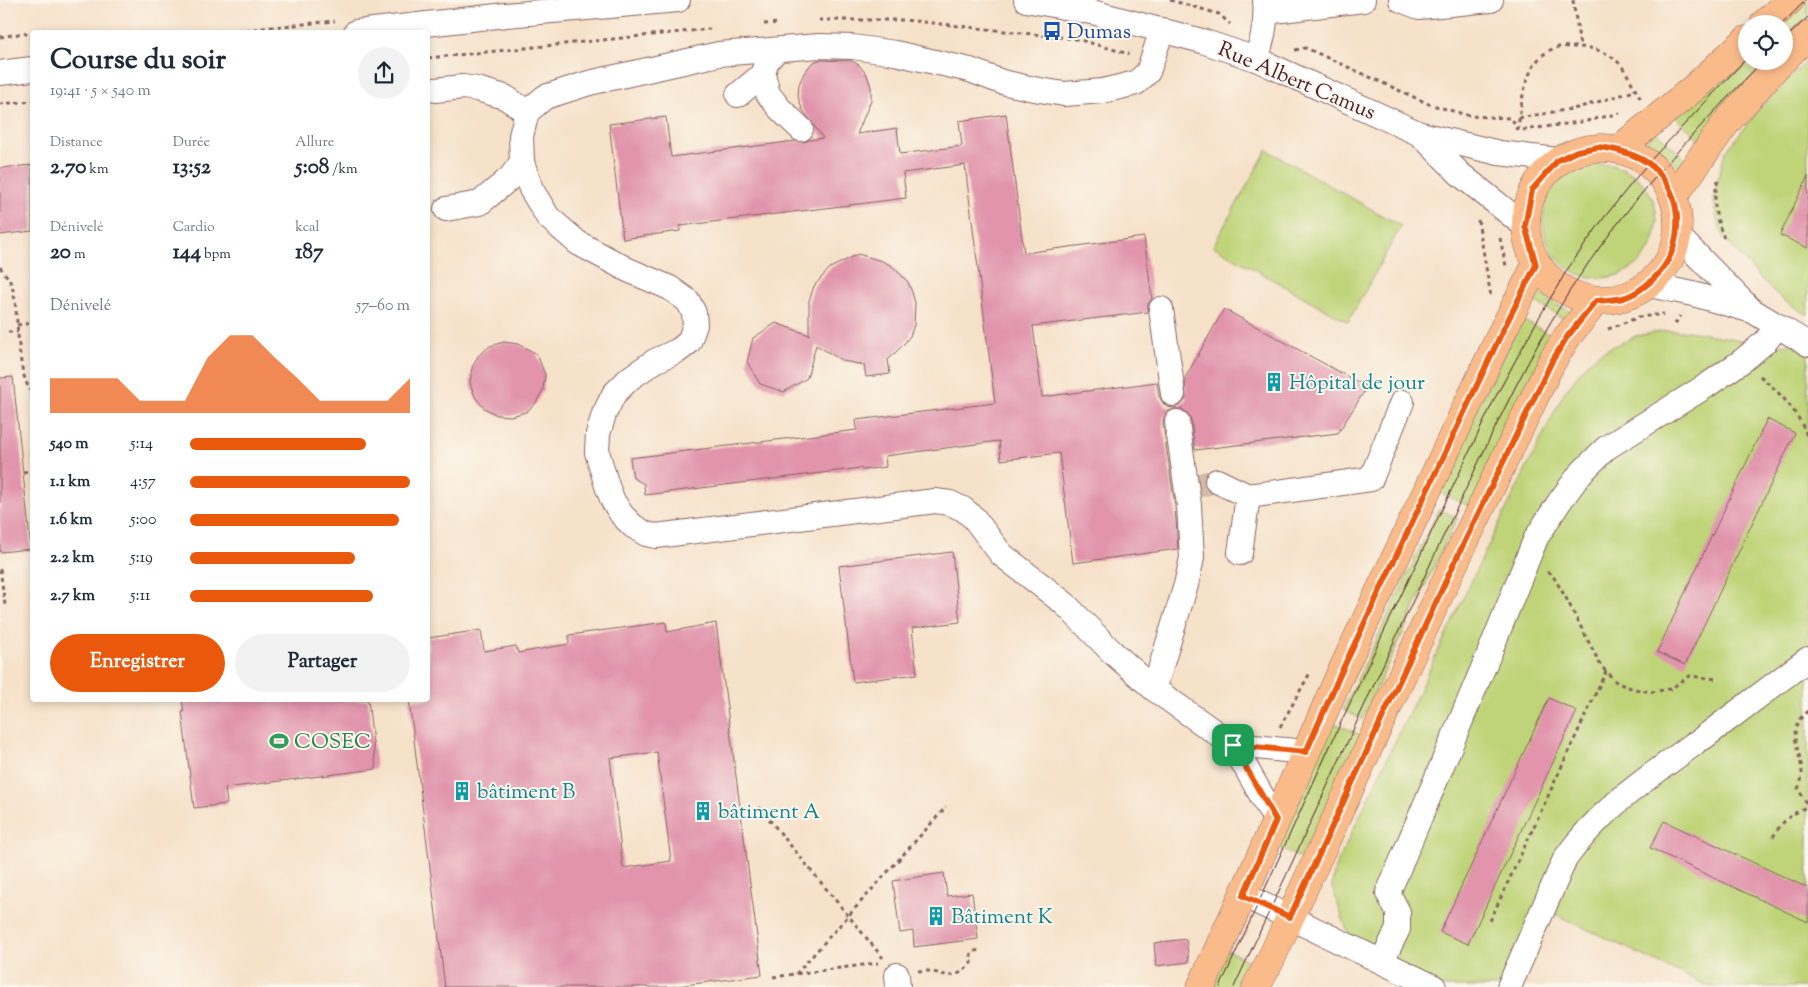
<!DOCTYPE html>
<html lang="fr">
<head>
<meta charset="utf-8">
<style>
	body { margin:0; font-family:"Sorts Mill Goudy",serif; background:#f2f2f3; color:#1f2937; height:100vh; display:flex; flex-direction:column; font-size:19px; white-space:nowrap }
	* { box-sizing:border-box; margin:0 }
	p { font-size:16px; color:#747a83 }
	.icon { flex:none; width:28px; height:28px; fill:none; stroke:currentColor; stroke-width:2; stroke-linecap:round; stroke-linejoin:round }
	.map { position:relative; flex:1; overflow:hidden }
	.panel { position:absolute; left:30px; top:30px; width:400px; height:672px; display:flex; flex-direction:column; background:#fff; border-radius:5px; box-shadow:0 2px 8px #0003 }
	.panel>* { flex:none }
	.fabs { position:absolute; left:1738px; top:15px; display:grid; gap:10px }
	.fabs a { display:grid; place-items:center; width:55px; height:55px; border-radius:50%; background:#fff; box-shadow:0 2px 8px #0003; font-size:25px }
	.pin { position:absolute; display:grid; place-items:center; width:42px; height:42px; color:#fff; margin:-21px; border-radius:10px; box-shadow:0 2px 8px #0006 }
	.round { display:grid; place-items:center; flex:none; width:52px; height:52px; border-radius:26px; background:#f2f2f3 }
	.summary { display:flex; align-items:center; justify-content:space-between; height:85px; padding:0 20px }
	h1 { font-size:28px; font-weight:800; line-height:38px }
	.metrics { display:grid; grid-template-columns:repeat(3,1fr); gap:8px; height:85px; padding:5px 20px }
	.metrics div { display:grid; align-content:center }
	.metrics b { font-size:21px; font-weight:800 }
	.metrics small { font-size:14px; font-weight:400 }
	.metrics p { font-size:14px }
	.chart { height:140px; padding:10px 20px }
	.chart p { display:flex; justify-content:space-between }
	.chart svg { width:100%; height:90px; margin-top:5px; fill:#ea580c; opacity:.7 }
	.primary-button { display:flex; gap:10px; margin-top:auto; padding:10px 20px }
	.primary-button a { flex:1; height:58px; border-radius:30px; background:#ea580c; color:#fff; font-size:20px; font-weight:800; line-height:58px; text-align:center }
	.primary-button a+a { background:#f2f2f3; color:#1f2937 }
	ul { padding:0 20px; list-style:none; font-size:16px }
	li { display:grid; grid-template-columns:80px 60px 1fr; align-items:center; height:38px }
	li i { height:12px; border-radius:6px; background:#ea580c }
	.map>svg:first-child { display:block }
</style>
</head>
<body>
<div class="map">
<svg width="1808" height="987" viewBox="0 0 1808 987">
	<rect width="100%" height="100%" fill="#fbf7ec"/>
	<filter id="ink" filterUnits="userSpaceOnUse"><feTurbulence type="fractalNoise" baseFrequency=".02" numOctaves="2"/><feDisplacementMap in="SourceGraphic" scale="10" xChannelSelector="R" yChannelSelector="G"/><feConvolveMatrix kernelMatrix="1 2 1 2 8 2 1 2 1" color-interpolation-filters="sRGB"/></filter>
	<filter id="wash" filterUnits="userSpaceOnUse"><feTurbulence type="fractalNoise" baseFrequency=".0096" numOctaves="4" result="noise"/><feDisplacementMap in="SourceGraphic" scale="20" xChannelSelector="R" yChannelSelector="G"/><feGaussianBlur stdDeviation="1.12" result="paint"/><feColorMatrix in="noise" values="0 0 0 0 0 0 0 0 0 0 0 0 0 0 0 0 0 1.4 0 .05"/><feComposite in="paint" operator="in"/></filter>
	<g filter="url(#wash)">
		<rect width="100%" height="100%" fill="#f6e1c9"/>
		<g fill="#bfd478" stroke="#847a52">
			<polygon points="1799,0 1808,0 1808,27 1784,51 1784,24"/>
			<polygon points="1746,49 1746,61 1773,61 1701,142 1674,115"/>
			<polygon points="1808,60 1808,315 1783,300 1758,276 1724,238 1717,220 1713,198 1725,153 1757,111"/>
			<polygon points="1655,131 1686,160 1680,169 1658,147 1645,138"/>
			<polygon points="1267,150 1401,226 1348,322 1213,246"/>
			<circle cx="1600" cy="221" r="57"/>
			<polygon points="1537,291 1557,305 1573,312 1567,321 1532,300"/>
			<polygon points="1522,320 1557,338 1473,508 1435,490"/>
			<polygon points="1665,331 1688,331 1776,346 1804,341 1808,344 1808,987 1710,987 1544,909 1509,987 1435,987 1353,948 1334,893 1332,886 1335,868 1490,542 1564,393 1586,364 1601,352 1636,336"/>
			<polygon points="1439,509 1457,518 1362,719 1343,710"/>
			<polygon points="1328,720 1365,737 1305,860 1274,846"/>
			<polygon points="1225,949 1258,966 1248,987 1208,987"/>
		</g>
		<g id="blocks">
			<g fill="#e194ac" fill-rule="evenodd">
				<polygon points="819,60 852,61 859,65 867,75 871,87 871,100 857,134 897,128 900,154 962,146 959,121 1006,114 1024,253 1144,237 1152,299 1148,304 1148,312 1033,326 1042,397 1157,382 1159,396 1163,403 1167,407 1174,408 1181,405 1186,399 1185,378 1224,309 1367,387 1338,433 1195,450 1191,420 1188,414 1182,409 1175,409 1169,411 1164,416 1163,424 1175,506 1178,549 1073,563 1059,453 1001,460 999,441 885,456 886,467 862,470 861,468 645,495 644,484 633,478 630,458 857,430 856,420 995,403 965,165 903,173 906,198 680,226 680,231 623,239 609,124 666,117 671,157 796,141 804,142 809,140 823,138 802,109 798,97 799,84 804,73 812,63"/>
				<polygon points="32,165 32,231 0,235 0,168"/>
				<polygon points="1808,176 1808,248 1780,235"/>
				<polygon points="858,254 882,261 892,266 908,282 912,292 915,303 914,325 910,336 903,345 888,360 890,374 866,377 864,365 843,361 816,345 807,378 784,392 760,384 747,362 753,338 776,323 809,335 809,301 814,286 830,268"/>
				<polygon points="504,342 518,344 537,354 545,375 543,390 536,403 526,412 511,416 497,415 484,408 475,397 470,383 472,368 478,356 490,346"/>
				<polygon points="13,377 31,549 0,552 0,378"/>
				<polygon points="1767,419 1795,433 1685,665 1657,652"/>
				<polygon points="952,552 960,622 912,628 917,674 853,682 839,566"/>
				<path d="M666 622 667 632 716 623 762 975 670 987H445L409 700H428V638L481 630 484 651 516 646 518 653 569 644V635ZM657 752 671 861 623 868 610 758Z"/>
				<polygon points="1549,698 1577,711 1468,944 1440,932"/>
				<polygon points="182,700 368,700 376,769 225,788 227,804 194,808 182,712 184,712"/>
				<polygon points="1664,821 1808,888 1808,922 1650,848"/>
				<polygon points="944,873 947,896 972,893 978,939 914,947 913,931 900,933 893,881"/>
				<polygon points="1186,939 1189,962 1156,966 1154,943"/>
			</g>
		</g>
	</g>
	<g filter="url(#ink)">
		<use href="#blocks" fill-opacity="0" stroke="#866362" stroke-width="1"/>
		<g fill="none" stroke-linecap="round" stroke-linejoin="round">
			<polyline stroke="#d4baa9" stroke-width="24" stroke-dasharray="24 12" stroke-linecap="butt" points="1187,488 1217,481"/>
			<g stroke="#866362" stroke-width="26">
				<g id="minor">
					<polyline points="1026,0 1096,13 1202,41 1256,59 1420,134 1499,153 1558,160"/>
					<polyline points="1401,0 1419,7 1491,0"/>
					<polyline points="1266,12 1363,0"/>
					<polyline points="1162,30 1148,72 1136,83 1103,91 1064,94 1034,89 1002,82 970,70 895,53 853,47 819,46 719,54 589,83 545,97 527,112 521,136 522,162 531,189 548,217 578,243 628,270 670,288 688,301 694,313 695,325 689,342 679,350 655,361 630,378 614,394 604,414 598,434 597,452 607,486 613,501 622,515 633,526 646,534 656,536 935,501 950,503 963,509 974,518 1001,554 1065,604 1112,652 1154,689 1233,745"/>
					<polyline points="356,32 506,15 678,0"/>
					<polyline points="777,50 766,62 763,74 768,94 780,109 801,129"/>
					<path d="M1256 59C1263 40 1267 20 1265 0"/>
					<polyline points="0,73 32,69"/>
					<polyline points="435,90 463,87 477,89 505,97 527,112"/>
					<polyline points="738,95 763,74"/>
					<polyline points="1420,134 1460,174 1525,226"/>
					<polyline points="446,209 480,203 510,178 522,162"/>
					<polyline points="1677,235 1751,310 1808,344"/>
					<polyline points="1649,285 1693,294 1749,310"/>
					<polyline points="1161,309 1173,394"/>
					<polyline points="1217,481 1248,496 1371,479 1402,402"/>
					<polyline points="1240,553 1248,496"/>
					<polyline points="1154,689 1186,585 1192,558 1189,505 1177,422"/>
					<polyline points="1703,738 1808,659"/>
					<polyline points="1276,821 1233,745 1306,752"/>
					<polyline points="1243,895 1434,987"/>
					<polyline points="1382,961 1398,929 1398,912 1388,893 1489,654 1536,538 1560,501 1580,474 1606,448 1706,386 1742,361 1765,342 1778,326"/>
					<polyline points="897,975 898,987"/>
					<path d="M1509 987 1565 859C1600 809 1646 779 1694 744"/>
				</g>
			</g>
			<g stroke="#866362" stroke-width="29">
				<g id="major">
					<polyline points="1764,24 1790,0"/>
					<polyline points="1784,59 1808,35"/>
					<circle cx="1602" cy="224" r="76"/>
					<polyline points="1619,149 1694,88 1746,40"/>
					<polyline points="1673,197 1726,123 1781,61"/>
					<polyline points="1201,987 1262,853 1339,677 1503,330 1536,265"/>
					<polyline points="1256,987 1270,961 1449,574 1552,361 1567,337 1596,301"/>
				</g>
			</g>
			<g stroke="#866362" stroke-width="3" stroke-dasharray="4 4" stroke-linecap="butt">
				<polyline points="1170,0 1219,14 1230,24"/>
				<polyline points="1573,0 1580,46"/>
				<polyline points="819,20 905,20 1077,39 1129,54"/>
				<polyline points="764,24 780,23"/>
				<polyline points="222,32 335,21"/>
				<polyline points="0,37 25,33 32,40"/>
				<polyline points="1295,50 1306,48 1429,104 1470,116 1509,118 1514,122 1517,130"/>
				<polyline points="428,58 710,29"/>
				<polyline points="0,104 32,101"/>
				<polyline points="1519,118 1577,108 1635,91"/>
				<path d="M1518 130C1521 103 1525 54 1559 47 1564 46 1569 47 1574 47 1589 46 1605 51 1617 61 1628 72 1633 87 1641 99"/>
				<polyline points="1523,130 1587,121 1620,113"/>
				<path d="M1718 180C1712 204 1715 216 1724 238"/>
				<polyline points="1478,220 1491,297"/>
				<polyline points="1500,238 1506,266"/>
				<path d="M0 267C4 273 10 279 12 286 20 313 15 373 32 392"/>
				<polyline points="1675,324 1680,316"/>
				<polyline points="17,325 32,323"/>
				<polyline points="1608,329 1639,317 1664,314"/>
				<polyline points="8,332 18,332"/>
				<path d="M1760 376C1781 394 1799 412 1808 439"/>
				<polyline points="23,472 32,471"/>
				<polyline points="0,569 5,605"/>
				<polyline points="1547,572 1553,576 1566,598 1601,666 1617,683 1634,689 1651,692 1670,689 1690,676 1717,679"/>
				<path d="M1808 711C1783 730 1802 750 1802 774 1802 779 1800 784 1798 789L1808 805"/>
				<polyline points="1280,727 1311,671"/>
				<polyline points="759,807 883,958"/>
				<path d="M1773 837C1784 819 1789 816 1808 806"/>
				<polyline points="1490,921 1606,671"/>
				<path d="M918 971C940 968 951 987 971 963V952L980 950"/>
				<polyline points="796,974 946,807"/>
				<polyline points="773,977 878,963"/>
			</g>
			<use href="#minor" stroke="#fff" stroke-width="24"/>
			<use href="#major" stroke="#fabb8b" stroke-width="28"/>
			<g stroke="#4a1f2b" stroke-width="1">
				<polyline points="1782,24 1806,0"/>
				<polyline points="1784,40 1808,17"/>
				<polyline points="1220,987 1342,720 1495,398 1537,321 1567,270 1603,219 1648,163 1746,59"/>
				<path d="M1234 987C1305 837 1372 686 1443 537 1483 454 1520 369 1569 292 1624 207 1692 133 1763 61"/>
			</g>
		</g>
	</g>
	<g fill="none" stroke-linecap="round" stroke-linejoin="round" filter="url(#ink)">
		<g stroke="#fff" stroke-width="10">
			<path id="route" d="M1598 147C1615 149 1633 153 1648 163 1683 188 1686 241 1660 272 1650 283 1637 294 1623 298 1614 300 1605 300 1596 301L1567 337 1552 361 1449 574 1290 917 1243 896 1276 820 1233 745 1306 752 1339 677 1503 330 1536 265 1525 226 1532 190 1558 160 1577 151Z"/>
		</g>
		<use href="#route" stroke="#ea580c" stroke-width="6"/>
	</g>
	<defs>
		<g id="bus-bare" transform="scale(1.5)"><path d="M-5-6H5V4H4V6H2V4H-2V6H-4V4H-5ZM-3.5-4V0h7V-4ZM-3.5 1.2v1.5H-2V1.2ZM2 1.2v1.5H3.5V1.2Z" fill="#1a4fb4" stroke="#fbf7ec" stroke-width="2.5" paint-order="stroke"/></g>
		<g id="building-bare" transform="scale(1.5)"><path d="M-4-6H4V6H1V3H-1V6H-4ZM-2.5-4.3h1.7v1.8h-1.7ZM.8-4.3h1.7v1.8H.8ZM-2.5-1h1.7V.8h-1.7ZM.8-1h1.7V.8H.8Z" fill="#0f9aa8" stroke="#fbf7ec" stroke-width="2.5" paint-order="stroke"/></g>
		<g id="stadium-bare" transform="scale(1.5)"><path d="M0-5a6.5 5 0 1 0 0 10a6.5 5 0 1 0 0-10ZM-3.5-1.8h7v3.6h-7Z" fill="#2e9e5b" stroke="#fbf7ec" stroke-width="2.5" paint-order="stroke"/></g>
	</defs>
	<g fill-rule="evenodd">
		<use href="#bus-bare" x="1052" y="31"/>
		<use href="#building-bare" x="1274" y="382"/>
		<use href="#stadium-bare" x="279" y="741"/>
		<use href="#building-bare" x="462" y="791"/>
		<use href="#building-bare" x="703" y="811"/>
		<use href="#building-bare" x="936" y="916"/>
	</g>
	<g text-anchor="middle" stroke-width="4" stroke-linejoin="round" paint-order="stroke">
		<g font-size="21" fill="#164399" stroke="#fbf7ec" text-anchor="start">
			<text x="1067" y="38">Dumas</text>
		</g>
		<g font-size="21" fill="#4a1f2b" stroke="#fbf7ec">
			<text transform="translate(1297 80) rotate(23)" y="7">Rue Albert Camus</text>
		</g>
		<g font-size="21" fill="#0d838f" stroke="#fbf7ec" text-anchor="start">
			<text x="1289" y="389">Hôpital de jour</text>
			<text x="477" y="798">bâtiment B</text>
			<text x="718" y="818">bâtiment A</text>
			<text x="951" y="923">Bâtiment K</text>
		</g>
		<g font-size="21" fill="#27864d" stroke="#fbf7ec" text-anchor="start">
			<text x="294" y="748">COSEC</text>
		</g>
	</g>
</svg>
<div class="fabs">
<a><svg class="icon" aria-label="locate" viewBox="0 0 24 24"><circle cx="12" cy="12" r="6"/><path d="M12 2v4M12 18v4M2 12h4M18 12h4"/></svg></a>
</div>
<div class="pin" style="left:1233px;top:745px;background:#1e9e55"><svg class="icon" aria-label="arrive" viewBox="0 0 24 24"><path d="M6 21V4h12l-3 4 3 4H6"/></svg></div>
<section class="panel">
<div class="summary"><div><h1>Course du soir</h1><p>19:41 · 5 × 540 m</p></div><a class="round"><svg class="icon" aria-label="share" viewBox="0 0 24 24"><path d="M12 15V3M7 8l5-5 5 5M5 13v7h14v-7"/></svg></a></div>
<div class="metrics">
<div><p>Distance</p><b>2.70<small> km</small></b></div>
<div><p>Durée</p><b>13:52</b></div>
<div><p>Allure</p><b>5:08<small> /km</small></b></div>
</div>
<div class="metrics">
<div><p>Dénivelé</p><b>20<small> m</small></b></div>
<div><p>Cardio</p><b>144<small> bpm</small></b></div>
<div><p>kcal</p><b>187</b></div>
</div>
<div class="chart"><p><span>Dénivelé</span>57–60 m</p>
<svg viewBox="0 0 160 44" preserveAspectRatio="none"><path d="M0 44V27L10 27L20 27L30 27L40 38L50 38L60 38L70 17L80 6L90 6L100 17L110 27L120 38L130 38L140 38L150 38L160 27V44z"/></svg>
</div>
<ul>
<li><b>540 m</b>5:14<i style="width:80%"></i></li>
<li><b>1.1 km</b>4:57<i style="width:100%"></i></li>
<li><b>1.6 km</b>5:00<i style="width:95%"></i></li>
<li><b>2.2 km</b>5:19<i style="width:75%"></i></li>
<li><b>2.7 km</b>5:11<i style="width:83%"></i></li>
</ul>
<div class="primary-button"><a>Enregistrer</a><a>Partager</a></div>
</section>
</div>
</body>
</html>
